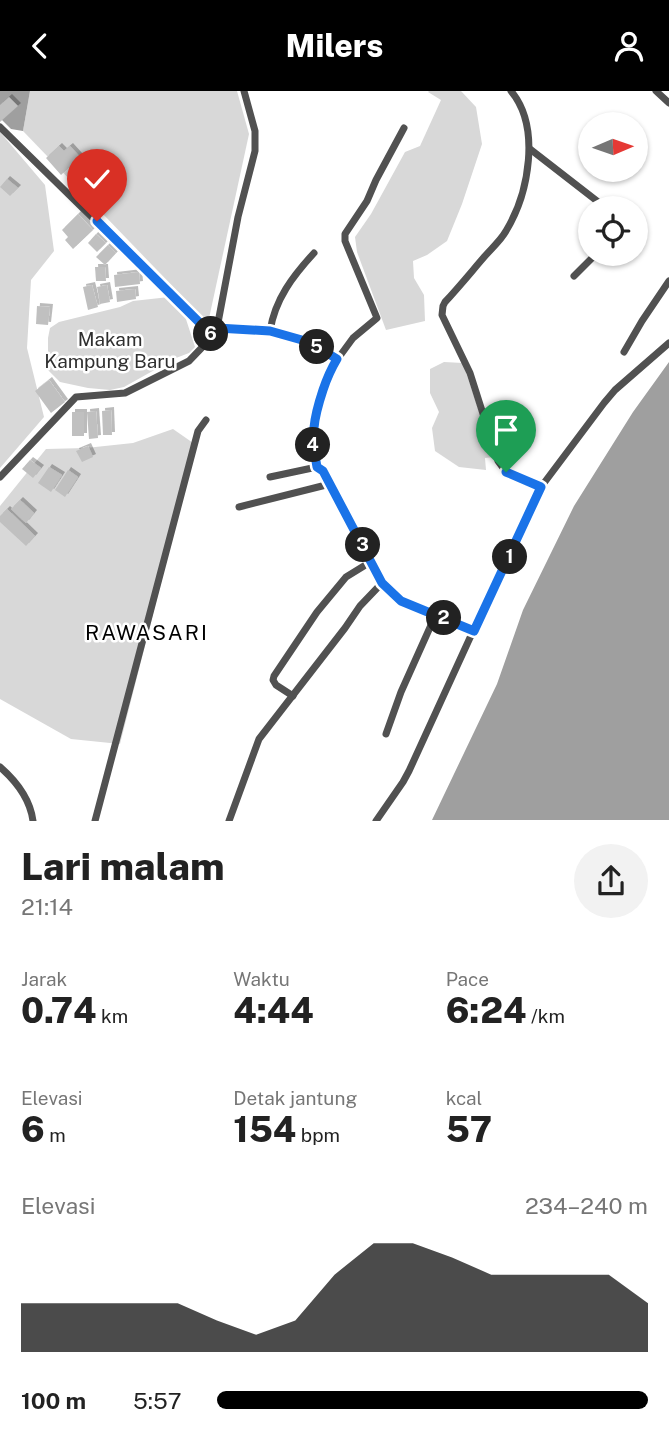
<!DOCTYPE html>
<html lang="id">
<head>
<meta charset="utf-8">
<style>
	body { margin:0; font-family:"Public Sans",sans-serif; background:#f2f2f2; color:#222; height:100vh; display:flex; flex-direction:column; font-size:26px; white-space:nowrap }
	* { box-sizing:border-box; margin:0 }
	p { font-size:23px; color:#767676 }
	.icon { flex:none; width:38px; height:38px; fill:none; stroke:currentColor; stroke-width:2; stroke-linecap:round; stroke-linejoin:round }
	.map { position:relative; height:730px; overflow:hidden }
	.sheet { display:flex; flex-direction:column; background:#fff; flex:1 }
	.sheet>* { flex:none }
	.needle { width:46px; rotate:88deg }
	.controls { position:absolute; left:578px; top:21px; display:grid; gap:14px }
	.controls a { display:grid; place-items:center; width:70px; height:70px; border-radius:50%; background:#fff; box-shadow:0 2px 5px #0004; font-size:35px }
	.pin { position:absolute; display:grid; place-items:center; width:60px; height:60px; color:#fff; margin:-72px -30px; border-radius:50% 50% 50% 0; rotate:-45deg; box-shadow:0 0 7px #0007 }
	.pin .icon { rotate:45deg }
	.km { position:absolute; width:35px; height:35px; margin:-18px; border-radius:50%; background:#222; color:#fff; font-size:19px; line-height:35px; text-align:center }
	.round { display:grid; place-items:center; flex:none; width:74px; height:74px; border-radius:37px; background:#f2f2f2 }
	.headline { display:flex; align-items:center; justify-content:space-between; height:119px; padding:0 21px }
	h1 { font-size:38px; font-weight:800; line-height:52px }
	.metrics { display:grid; grid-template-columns:repeat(3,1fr); gap:10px; height:119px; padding:7px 21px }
	.metrics div { display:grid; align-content:center }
	.metrics b { font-size:35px; font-weight:800 }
	.metrics small { font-size:19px; font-weight:400 }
	.metrics p { font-size:19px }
	.chart { height:196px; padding:14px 21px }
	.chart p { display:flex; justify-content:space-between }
	.chart svg { width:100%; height:126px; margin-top:7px; fill:#000; opacity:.7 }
	ul { padding:0 21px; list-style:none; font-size:23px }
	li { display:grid; grid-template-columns:112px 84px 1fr; align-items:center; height:52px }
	li i { height:18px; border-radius:9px; background:#000 }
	header { display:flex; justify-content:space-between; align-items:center; height:91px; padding:0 21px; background:#000; color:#fff; font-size:32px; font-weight:800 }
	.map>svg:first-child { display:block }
</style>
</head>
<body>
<header><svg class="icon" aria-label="back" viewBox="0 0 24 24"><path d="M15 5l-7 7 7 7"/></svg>Milers<svg class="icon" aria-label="person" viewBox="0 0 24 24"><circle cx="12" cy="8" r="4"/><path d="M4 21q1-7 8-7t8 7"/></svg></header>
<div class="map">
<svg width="669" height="730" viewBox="0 0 669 730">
	<defs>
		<filter id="shadow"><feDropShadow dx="3" dy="-3" stdDeviation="0" flood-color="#0004"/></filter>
	</defs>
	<rect width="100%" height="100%" fill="#fff"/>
	<g fill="#d8d8d8">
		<polygon points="30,0 237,0 249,43 208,232 23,40"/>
		<polygon points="429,0 461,0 476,16 482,53 462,113 447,150 427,164 413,170 414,187 424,204 425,230 386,239 357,161 355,146 371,123 405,61 420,55 441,9 428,1"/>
		<polygon points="0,41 45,94 54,160 31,189 27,257 44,326 0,377"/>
		<polygon points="169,206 184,222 195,256 189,262 176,267 124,296 110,299 88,297 60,291 48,279 48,247 50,237 59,231 120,216 133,210"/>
		<polygon points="444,271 463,272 494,366 485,367 486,379 459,376 435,360 432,337 439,321 430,302 430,278"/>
		<polygon points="173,338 196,354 120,653 71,648 0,608 0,415 46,358 86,357 133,352"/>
	</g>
	<g fill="#9f9f9f">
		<polygon points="0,0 30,0 23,40 11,38 0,27"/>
		<polygon points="669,271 669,729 432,729 497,593 523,519 574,415 633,321"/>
	</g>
	<g fill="#c0c0c0" filter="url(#shadow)">
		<polygon points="9,6 18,15 0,31 0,14"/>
		<polygon points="59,55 64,60 70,55 80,66 61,84 46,67"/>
		<polygon points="79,73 84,79 87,76 97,86 82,102 67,86"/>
		<polygon points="7,88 18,97 10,105 0,96"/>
		<polygon points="78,123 93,139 73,158 65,149 68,146 62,139"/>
		<polygon points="96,143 106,152 97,161 88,152"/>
		<polygon points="108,154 116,162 105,174 96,166"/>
		<polygon points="95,176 105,176 106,190 96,190"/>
		<polygon points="139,181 140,193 115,196 114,184"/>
		<polygon points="92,194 98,216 88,219 83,196"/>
		<polygon points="107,194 110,211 100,213 97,196"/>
		<polygon points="135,198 136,208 117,211 116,200"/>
		<polygon points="37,215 50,216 48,234 36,233"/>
		<polygon points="49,289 65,311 51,322 35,300"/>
		<polygon points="111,319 112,344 103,344 102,320"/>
		<polygon points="96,320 98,347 89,348 87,321"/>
		<rect x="72" y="321" width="12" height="24"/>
		<polygon points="88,355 93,366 82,371 76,360"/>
		<polygon points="30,369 41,377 33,387 22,378"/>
		<polygon points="49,376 62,384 51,401 38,392"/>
		<polygon points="68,379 78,386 65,406 55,399"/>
		<polygon points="20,409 34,422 26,432 11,418"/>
		<polygon points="7,418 35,445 26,455 0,431 0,425"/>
	</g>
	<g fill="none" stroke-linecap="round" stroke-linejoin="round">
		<g stroke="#515151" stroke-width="7">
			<path d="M511 0C541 36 529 102 506 140 501 149 492 157 485 165 472 180 459 196 445 211L443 215 442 224 470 282 498 370 506 381 541 396"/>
			<polyline points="656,0 669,12"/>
			<polyline points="0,36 213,245"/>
			<polyline points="530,58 606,117"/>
			<polyline points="574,185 596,163"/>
			<polyline points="217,237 270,240 309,251 337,268"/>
			<path d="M270 240C275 208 293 185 314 162"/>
			<polyline points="624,261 642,230 669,190"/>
			<polyline points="317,376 313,356 314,329 331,277 353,247 377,227 345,150 345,143 367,110 376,89 404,37"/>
			<polyline points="0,386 76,306 125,302 189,270 213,245 217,237 238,126 255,60 255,40 244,0"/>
			<polyline points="270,386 317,376 323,380 330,393 382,492 395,506 401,510 474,540"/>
			<polyline points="239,416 330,393"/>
			<polyline points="293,605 276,594 273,589 274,585 317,521 346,486 372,470"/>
			<polyline points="386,643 401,601 436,523"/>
			<path d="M0 676C16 690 30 707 33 730"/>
			<polyline points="95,730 198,340 206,329"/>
			<polyline points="229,730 259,648 345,537 360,515 382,492"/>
			<polyline points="376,730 403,691 409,680 490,503 510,464 541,396 604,312 615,299 669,252"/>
		</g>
	</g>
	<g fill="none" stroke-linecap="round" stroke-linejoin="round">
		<g stroke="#fff" stroke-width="14">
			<path id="route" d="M97 130 213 245 217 237 270 240 309 251 337 268C331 278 327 287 323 299 313 329 311 344 317 376L323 380 382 492 401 510 474 540 541 396 506 381"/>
		</g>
		<use href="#route" stroke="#1a73e8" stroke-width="9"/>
	</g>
	<g text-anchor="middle" stroke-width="5" stroke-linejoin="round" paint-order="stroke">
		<g font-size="19" fill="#2f2f2f" stroke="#fff">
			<text x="110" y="255">Makam<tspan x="110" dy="22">Kampung Baru</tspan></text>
		</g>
		<g font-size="21" letter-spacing="2" fill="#000" stroke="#fff">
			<text x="147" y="549">RAWASARI</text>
		</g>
	</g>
</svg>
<div class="controls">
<a><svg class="needle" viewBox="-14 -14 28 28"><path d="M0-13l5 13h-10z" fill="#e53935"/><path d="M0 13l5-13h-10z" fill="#767676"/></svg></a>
<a><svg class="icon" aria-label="locate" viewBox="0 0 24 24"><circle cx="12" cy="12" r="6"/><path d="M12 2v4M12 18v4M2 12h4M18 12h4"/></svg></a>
</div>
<div class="pin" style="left:506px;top:381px;background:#1e9e55"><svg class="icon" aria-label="arrive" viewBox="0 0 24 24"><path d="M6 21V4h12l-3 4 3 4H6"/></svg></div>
<div class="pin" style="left:97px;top:130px;background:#d93025"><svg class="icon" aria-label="check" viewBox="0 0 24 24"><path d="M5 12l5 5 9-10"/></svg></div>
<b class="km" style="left:510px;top:466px">1</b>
<b class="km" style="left:444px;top:527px">2</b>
<b class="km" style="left:363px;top:454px">3</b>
<b class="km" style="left:313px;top:354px">4</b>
<b class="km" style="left:317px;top:256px">5</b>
<b class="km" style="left:211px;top:243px">6</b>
</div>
<section class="sheet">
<div class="headline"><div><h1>Lari malam</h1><p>21:14</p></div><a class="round"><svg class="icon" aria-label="share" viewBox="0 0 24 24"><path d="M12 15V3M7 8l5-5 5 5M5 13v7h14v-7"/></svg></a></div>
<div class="metrics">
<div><p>Jarak</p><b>0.74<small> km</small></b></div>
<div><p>Waktu</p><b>4:44</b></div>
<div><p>Pace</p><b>6:24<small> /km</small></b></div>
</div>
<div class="metrics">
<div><p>Elevasi</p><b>6<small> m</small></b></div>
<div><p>Detak jantung</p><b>154<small> bpm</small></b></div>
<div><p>kcal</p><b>57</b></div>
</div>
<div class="chart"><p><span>Elevasi</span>234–240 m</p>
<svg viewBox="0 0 160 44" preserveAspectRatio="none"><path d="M0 44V27L10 27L20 27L30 27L40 27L50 33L60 38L70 33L80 17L90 6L100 6L110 11L120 17L130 17L140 17L150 17L160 27V44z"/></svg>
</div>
<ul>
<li><b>100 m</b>5:57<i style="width:100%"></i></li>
</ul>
</section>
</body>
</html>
